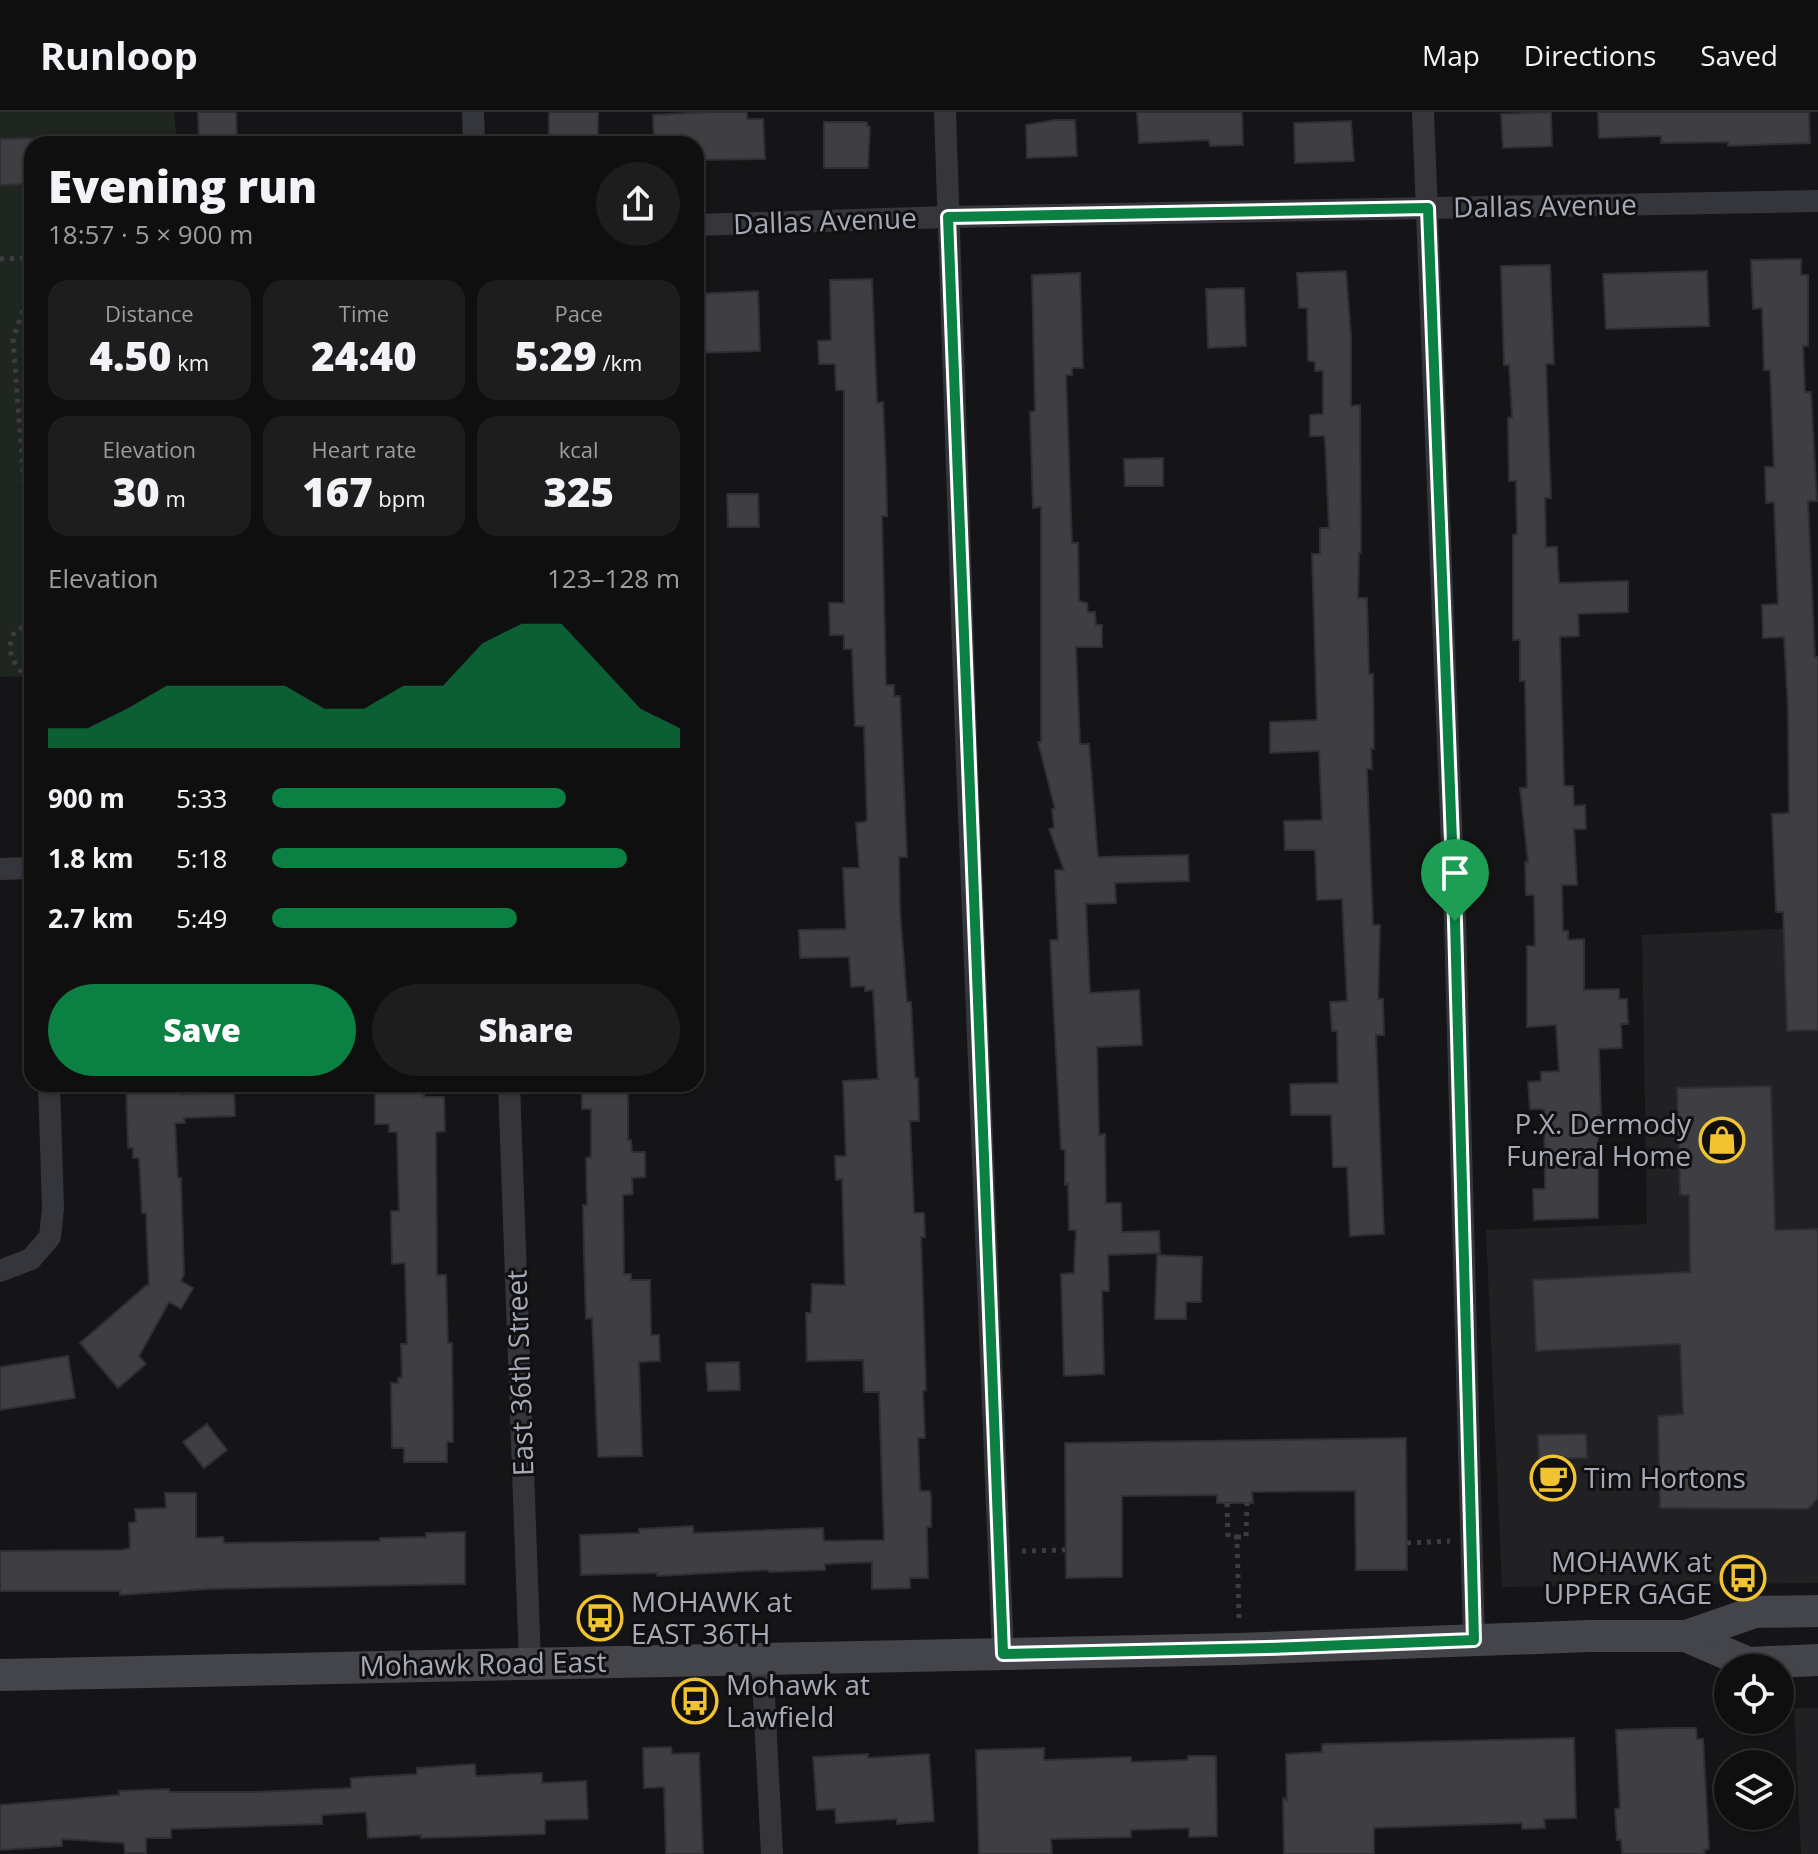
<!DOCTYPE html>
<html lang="en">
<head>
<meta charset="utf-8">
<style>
	body { margin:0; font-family:"Open Sans",sans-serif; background:#1e1d1e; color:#f1f3f6; height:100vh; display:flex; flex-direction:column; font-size:30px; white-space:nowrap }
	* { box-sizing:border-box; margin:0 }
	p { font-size:26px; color:#9c9c9f }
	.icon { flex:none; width:44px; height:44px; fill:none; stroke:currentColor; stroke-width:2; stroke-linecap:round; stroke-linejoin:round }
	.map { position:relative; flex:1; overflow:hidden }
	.panel { position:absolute; left:24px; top:24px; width:680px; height:956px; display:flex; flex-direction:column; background:#100f10; border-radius:24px; box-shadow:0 2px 6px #0004,0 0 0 2px #302f30 }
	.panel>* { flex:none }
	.buttons { position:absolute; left:1714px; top:1542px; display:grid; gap:16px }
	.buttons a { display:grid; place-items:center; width:80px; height:80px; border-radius:50%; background:#100f10; box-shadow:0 2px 6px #0004,0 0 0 2px #302f30; font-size:40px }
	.pin { position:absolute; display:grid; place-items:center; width:68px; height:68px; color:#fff; margin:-82px -34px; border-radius:50% 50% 50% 0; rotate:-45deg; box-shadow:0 0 8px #0007 }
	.pin .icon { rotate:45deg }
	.round { display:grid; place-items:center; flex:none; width:84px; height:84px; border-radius:42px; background:#1e1d1e }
	.summary { display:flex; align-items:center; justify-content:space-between; height:136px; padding:0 24px }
	h1 { font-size:44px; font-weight:800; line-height:60px }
	.stats { display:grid; grid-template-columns:repeat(3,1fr); gap:12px; height:136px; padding:8px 24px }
	.stats div { display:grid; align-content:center; border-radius:20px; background:#1e1d1e; text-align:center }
	.stats b { font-size:40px; font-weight:800 }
	.stats small { font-size:22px; font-weight:400 }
	.stats p { font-size:22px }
	.chart { height:224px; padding:16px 24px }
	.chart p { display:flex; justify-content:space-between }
	.chart svg { width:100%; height:144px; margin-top:8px; fill:#0b8043; opacity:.7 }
	.action { display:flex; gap:16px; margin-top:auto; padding:16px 24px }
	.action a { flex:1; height:92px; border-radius:48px; background:#0b8043; color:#fff; font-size:32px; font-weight:800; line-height:92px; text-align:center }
	.action a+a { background:#1e1d1e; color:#f1f3f6 }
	ul { padding:0 24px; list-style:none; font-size:26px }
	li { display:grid; grid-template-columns:128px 96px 1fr; align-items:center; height:60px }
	li i { height:20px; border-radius:10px; background:#0b8043 }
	header { display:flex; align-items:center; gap:48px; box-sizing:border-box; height:112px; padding:0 40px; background:#100f10; border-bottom:2px solid #302f30 }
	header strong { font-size:38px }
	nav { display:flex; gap:44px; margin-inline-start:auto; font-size:28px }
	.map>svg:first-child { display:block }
</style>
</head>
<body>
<header>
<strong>Runloop</strong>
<nav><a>Map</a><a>Directions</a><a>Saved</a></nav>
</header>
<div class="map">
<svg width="1818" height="1742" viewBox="0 0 1818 1742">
	<rect width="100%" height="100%" fill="#151416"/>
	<g fill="#212023">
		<polygon points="1818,815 1818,1471 1502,1475 1486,1118 1647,1112 1642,823"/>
		<polygon points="1794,1596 1818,1596 1818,1742 1801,1742"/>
	</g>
	<polygon fill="#1f2620" points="0,0 174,0 177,32 32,32 32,564 0,565"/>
	<g fill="#3f3f43" stroke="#2f2e32" stroke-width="2">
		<polygon points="198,0 236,0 237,32 199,32"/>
		<rect x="549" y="0" width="49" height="32"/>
		<polygon points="709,0 747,0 747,7 763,7 765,47 696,48 696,32 654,32 653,3"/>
		<polygon points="1137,0 1242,0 1243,33 1210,34 1209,28 1139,31"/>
		<polygon points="1551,0 1552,34 1503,36 1501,2"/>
		<polygon points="1598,0 1809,0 1810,31 1728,34 1728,30 1661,31 1661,24 1599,26"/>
		<polygon points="1055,8 1075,8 1077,44 1027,46 1026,13"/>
		<polygon points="1351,9 1354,49 1295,51 1294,11"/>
		<polygon points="824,10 867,10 867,14 870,15 868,56 824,56"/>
		<polygon points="32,26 32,72 0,73 0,27"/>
		<polygon points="1801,147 1801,163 1808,163 1808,234 1803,234 1805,280 1811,280 1817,389 1808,389 1815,545 1818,545 1818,918 1787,919 1783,800 1776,800 1772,702 1789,701 1788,598 1784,525 1763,526 1762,493 1778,492 1774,390 1766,391 1765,355 1774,355 1770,258 1764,258 1762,196 1753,197 1751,148"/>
		<polygon points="1550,153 1554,252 1546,252 1551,386 1545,386 1546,435 1557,435 1559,471 1628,469 1628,500 1578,502 1579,524 1560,525 1564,674 1573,674 1574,694 1585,693 1586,717 1574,717 1577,773 1562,773 1563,819 1568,819 1568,828 1584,827 1584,878 1619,877 1619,887 1627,887 1628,912 1621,912 1622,936 1599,937 1601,1003 1598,1003 1598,1106 1534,1108 1533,1077 1545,1077 1544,997 1530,997 1528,970 1541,969 1541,960 1559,959 1556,913 1527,915 1527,834 1535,834 1534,783 1526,783 1525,750 1528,750 1520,676 1527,676 1525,569 1520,569 1520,528 1513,528 1513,423 1517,422 1516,369 1509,369 1508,306 1512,305 1509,253 1504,253 1501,154"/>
		<polygon points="1346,159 1351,225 1351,294 1360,293 1361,441 1359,441 1358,486 1367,486 1369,562 1373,562 1374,637 1371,637 1372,657 1367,657 1373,813 1380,813 1378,887 1383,887 1384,923 1376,923 1384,1122 1350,1124 1347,1055 1333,1055 1331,1003 1291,1003 1290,972 1338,971 1337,919 1332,919 1330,890 1347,889 1342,787 1317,788 1315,738 1285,738 1284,709 1322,708 1319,639 1270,641 1270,610 1317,608 1312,442 1320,442 1320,416 1329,416 1325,329 1324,324 1310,324 1310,303 1323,302 1323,259 1315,259 1315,250 1308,249 1307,196 1299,196 1297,161"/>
		<polygon points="1707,159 1709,214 1606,217 1603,162"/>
		<polygon points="1080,161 1083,256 1072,256 1072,263 1066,263 1072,431 1078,431 1079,489 1087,491 1088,500 1095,500 1096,513 1102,513 1102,535 1076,535 1080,632 1089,632 1098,745 1188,743 1189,769 1115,771 1116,791 1086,792 1090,881 1139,878 1142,933 1097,935 1099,1023 1105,1022 1106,1091 1121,1091 1122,1120 1159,1119 1160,1141 1108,1143 1109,1179 1102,1179 1104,1262 1064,1264 1061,1162 1074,1161 1076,1118 1069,1118 1068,1072 1065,1073 1065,1038 1061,1037 1050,828 1058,828 1055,758 1064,758 1049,717 1054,716 1052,697 1055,697 1038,630 1041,630 1041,395 1033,396 1030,300 1035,299 1032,163"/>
		<polygon points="872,167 877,291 883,290 886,358 887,404 882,404 886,573 894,573 894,584 900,584 907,745 899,745 900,799 907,890 911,890 915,966 918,966 919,1009 910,1009 914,1101 924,1101 925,1125 921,1125 926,1278 923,1279 925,1326 918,1326 920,1379 930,1379 931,1384 931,1415 927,1415 928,1466 910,1466 910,1476 872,1477 872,1450 825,1452 825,1458 769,1460 768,1458 657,1464 657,1461 581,1463 580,1423 639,1421 639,1417 693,1414 694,1421 823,1416 824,1429 884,1428 879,1280 864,1280 863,1248 807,1249 806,1201 811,1201 812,1172 845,1173 842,1067 836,1068 835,1044 846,1044 843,969 878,967 873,878 865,879 865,874 851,875 849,845 800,846 799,818 846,817 843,756 859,756 856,711 865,710 867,707 864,614 855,614 852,537 844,537 844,523 830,523 829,491 844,491 844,278 836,278 835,252 819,252 818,229 831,228 830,168"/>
		<polygon points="1244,176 1246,234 1208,236 1206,177"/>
		<polygon points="758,179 760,239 696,241 696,182"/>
		<polygon points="1163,346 1163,374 1125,374 1124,347"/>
		<polygon points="727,382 758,382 759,415 728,415"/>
		<polygon points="126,972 180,972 180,982 234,980 235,1004 184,1006 185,1011 175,1011 178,1066 181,1066 184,1162 181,1169 193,1176 181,1197 169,1190 139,1244 146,1252 118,1276 80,1231 147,1173 149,1174 146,1101 142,1101 139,1046 133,1046 133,1036 128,1036"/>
		<polygon points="387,972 424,972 424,985 444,985 445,1019 436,1020 437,1163 446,1163 448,1231 452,1231 453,1330 447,1330 447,1350 404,1350 404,1336 392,1336 391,1271 398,1271 398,1266 402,1265 401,1232 407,1232 405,1151 392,1152 391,1099 399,1099 397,1020 389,1020 389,1012 375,1012 375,980 387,981"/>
		<polygon points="582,972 628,972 628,1028 631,1028 632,1040 645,1040 645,1065 632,1066 633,1082 623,1083 624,1162 631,1162 631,1168 650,1168 651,1223 659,1223 660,1249 639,1250 642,1344 598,1345 592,1206 586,1207 584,1142 583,1093 587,1093 586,1046 591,1045 591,997 582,997"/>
		<polygon points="1771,974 1775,1118 1818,1117 1818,1386 1808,1397 1660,1396 1658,1304 1683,1302 1680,1232 1536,1239 1533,1168 1690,1160 1689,1083 1680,1083 1677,976"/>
		<polygon points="1157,1143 1202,1145 1201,1190 1186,1190 1186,1207 1155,1207"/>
		<polygon points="68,1244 75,1286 0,1298 0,1255"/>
		<polygon points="739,1250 740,1278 708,1279 706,1251"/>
		<polygon points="207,1312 227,1338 204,1356 183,1330"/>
		<polygon points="1586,1322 1587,1346 1566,1346 1567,1386 1540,1387 1538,1323"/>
		<polygon points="1406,1326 1407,1458 1356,1458 1355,1379 1252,1380 1253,1391 1217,1391 1217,1383 1122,1384 1122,1465 1066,1466 1065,1331"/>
		<polygon points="165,1381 196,1381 196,1426 223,1425 224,1431 380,1429 380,1426 426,1425 426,1421 465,1420 465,1472 209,1477 120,1483 120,1479 0,1479 0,1439 122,1438 130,1436 129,1411 136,1410 135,1397 166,1396"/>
		<polygon points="1668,1616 1696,1616 1697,1627 1703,1627 1709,1737 1704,1738 1705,1742 1622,1742 1621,1728 1617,1728 1615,1697 1620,1696 1616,1618"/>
		<polygon points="1574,1626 1576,1706 1544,1707 1545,1716 1522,1717 1522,1711 1374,1716 1374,1742 1284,1742 1283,1686 1287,1688 1286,1642 1322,1640 1322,1632"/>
		<polygon points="671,1635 672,1642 699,1641 703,1742 666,1742 664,1675 644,1676 643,1636"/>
		<polygon points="1044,1636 1044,1648 1131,1645 1131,1650 1188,1648 1188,1644 1216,1644 1217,1724 1189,1725 1189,1716 1131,1718 1131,1725 1051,1727 1052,1742 979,1742 976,1638"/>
		<polygon points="868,1642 868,1646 929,1642 934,1709 897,1712 897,1707 836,1711 835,1697 817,1698 813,1645"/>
		<polygon points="475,1652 476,1664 542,1661 542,1671 586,1669 588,1707 545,1708 545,1722 421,1726 421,1723 368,1726 366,1700 322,1703 322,1712 171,1717 171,1726 146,1726 146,1741 125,1741 124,1731 62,1727 62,1734 0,1738 0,1693 119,1683 119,1679 169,1677 170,1680 252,1680 351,1676 351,1666 417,1662 417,1656"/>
	</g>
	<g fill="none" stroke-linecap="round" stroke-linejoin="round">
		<g stroke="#3b3d42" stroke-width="5" stroke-dasharray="4 6" stroke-linecap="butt">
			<polyline points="0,147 32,146"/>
			<polyline points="32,181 27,187 13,227 32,477"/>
			<path d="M32 511 15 519C3 541 16 555 32 570"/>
			<polyline points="1227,1391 1228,1425 1237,1425 1239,1508"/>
			<polyline points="1237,1425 1246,1425 1247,1391"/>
			<polyline points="1407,1431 1450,1429"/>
			<polyline points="1022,1439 1065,1438"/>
		</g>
		<g stroke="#35363b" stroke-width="22">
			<polyline points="473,0 474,32"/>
			<polyline points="945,0 967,654 1003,1542"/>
			<polyline points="1423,0 1455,809 1474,1528"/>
			<polyline points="696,113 948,105 1818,89"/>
			<polyline points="0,757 32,756"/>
			<polyline points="509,972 530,1551"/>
			<polyline points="0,1159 31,1147 50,1125 53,1096 49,972"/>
			<polyline points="762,1547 772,1742"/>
		</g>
		<g stroke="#43454b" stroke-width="32">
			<polyline points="1686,1524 1748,1551 1818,1548"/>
			<polyline points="0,1563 1239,1537 1589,1524 1686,1524 1755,1500 1818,1499"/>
		</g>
	</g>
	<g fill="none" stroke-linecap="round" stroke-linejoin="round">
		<g stroke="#fff" stroke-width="16">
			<polygon id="route" points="1428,96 1455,809 1474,1528 1268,1536 1003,1542 948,105"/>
		</g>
		<use href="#route" stroke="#0b8043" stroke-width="10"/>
	</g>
	<defs>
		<g id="shop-ring" transform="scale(2.3)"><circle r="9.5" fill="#100f11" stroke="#f1c331" stroke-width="1.5"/><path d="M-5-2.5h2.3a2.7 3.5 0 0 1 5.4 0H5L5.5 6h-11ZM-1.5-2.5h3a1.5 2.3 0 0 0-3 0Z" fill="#f1c331"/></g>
		<g id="cafe-ring" transform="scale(2.3)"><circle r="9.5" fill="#100f11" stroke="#f1c331" stroke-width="1.5"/><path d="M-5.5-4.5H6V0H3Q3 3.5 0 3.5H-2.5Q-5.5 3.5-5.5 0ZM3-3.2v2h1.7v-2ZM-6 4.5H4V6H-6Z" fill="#f1c331"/></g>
		<g id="bus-ring" transform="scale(2.3)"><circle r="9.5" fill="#100f11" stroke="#f1c331" stroke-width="1.5"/><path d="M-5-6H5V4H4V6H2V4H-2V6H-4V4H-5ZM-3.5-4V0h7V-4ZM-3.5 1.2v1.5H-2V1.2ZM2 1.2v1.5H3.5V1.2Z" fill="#f1c331"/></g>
	</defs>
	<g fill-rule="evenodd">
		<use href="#shop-ring" x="1722" y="1028"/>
		<use href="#cafe-ring" x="1553" y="1366"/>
		<use href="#bus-ring" x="1743" y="1466"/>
		<use href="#bus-ring" x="600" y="1506"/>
		<use href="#bus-ring" x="695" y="1589"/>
	</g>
	<g text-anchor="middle" stroke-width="6" stroke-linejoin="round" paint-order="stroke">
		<g font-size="28" fill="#a6aab6" stroke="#100f11">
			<text transform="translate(1545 94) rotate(-1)" y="10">Dallas Avenue</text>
			<text transform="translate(825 109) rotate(-2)" y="10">Dallas Avenue</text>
			<text transform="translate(520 1261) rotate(-92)" y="10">East 36th Street</text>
			<text transform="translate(483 1552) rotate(-1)" y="10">Mohawk Road East</text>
		</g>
		<g font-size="28" fill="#a6aab6" stroke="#100f11" text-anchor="start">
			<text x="1691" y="1022" text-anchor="end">P.X. Dermody<tspan x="1691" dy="32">Funeral Home</tspan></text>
			<text x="1584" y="1376">Tim Hortons</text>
			<text x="1712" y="1460" text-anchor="end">MOHAWK at<tspan x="1712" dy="32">UPPER GAGE</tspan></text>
			<text x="631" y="1500">MOHAWK at<tspan x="631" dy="32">EAST 36TH</tspan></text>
			<text x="726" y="1583">Mohawk at<tspan x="726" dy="32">Lawfield</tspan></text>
		</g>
	</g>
</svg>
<div class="buttons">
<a><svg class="icon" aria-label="locate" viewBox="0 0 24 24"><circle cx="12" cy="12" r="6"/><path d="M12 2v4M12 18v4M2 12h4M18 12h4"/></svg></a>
<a><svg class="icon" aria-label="layers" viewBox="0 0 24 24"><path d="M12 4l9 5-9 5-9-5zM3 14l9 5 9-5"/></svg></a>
</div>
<div class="pin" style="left:1455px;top:809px;background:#1e9e55"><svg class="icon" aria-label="arrive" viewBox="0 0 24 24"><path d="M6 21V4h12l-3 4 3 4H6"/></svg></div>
<section class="panel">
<div class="summary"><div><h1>Evening run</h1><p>18:57 · 5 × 900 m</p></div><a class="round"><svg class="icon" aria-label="share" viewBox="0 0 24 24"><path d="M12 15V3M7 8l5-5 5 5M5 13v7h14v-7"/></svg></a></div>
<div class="stats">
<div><p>Distance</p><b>4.50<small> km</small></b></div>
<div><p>Time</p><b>24:40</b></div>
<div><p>Pace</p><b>5:29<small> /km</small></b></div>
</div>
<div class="stats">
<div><p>Elevation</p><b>30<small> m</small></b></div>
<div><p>Heart rate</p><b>167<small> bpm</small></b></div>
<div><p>kcal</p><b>325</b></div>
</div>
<div class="chart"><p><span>Elevation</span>123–128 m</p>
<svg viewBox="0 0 160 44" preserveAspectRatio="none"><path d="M0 44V38L10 38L20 32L30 25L40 25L50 25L60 25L70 32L80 32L90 25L100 25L110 12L120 6L130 6L140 19L150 32L160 38V44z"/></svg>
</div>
<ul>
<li><b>900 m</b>5:33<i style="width:72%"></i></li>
<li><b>1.8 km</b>5:18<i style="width:87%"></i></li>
<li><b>2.7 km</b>5:49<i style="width:60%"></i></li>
</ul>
<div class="action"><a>Save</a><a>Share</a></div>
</section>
</div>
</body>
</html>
